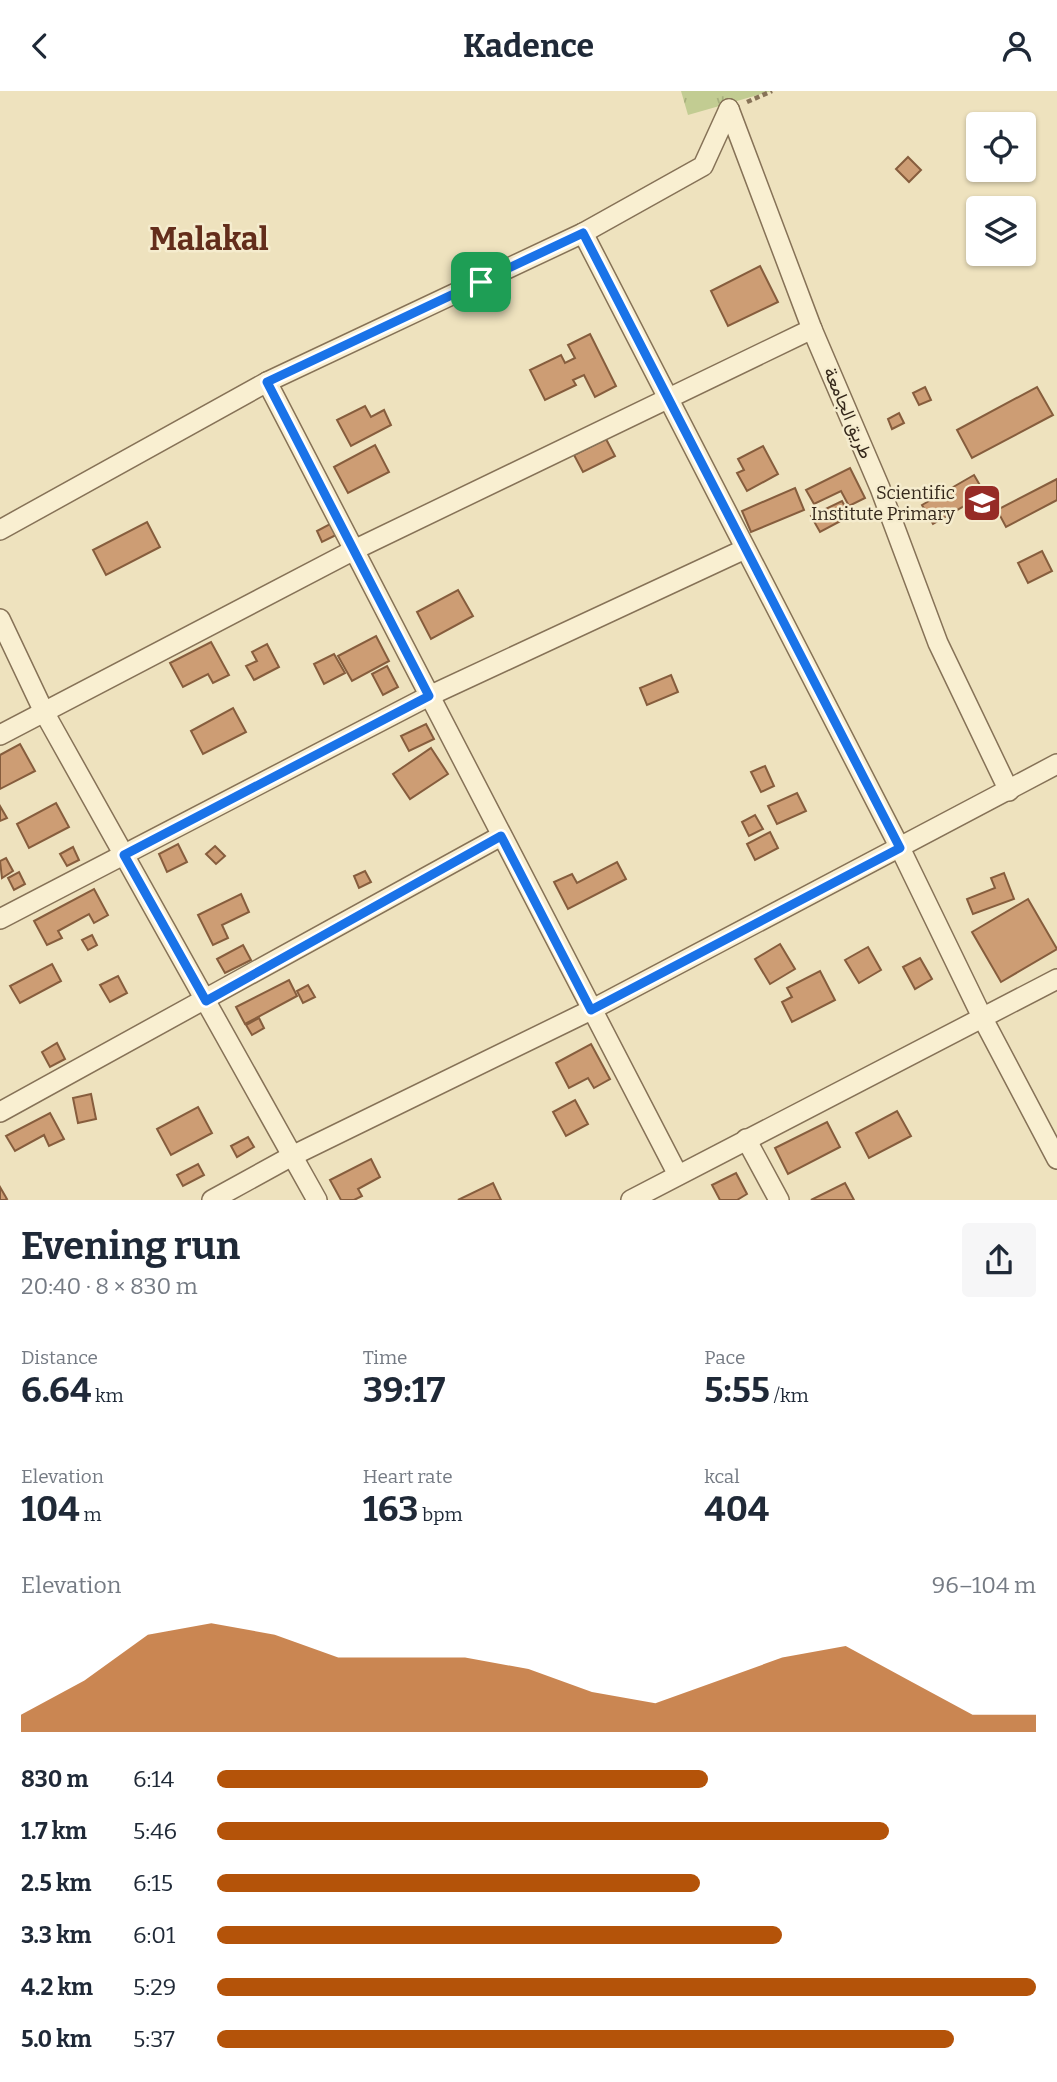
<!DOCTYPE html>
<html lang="en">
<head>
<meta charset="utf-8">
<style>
	body { margin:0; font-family:Bitter,Vazirmatn,serif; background:#f6f6f7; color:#1f2937; height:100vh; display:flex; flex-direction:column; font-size:26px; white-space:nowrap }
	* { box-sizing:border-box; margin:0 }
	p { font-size:23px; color:#747a83 }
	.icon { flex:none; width:38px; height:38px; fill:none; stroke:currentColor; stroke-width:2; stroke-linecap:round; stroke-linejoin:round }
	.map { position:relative; height:1109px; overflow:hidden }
	.panel { display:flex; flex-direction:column; background:#fff; flex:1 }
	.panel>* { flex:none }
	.fabs { position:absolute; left:966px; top:21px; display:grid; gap:14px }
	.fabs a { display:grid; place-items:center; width:70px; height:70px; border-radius:7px; background:#fff; box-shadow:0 2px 5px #0004; font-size:35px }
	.pin { position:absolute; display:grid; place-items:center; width:60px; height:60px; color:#fff; margin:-30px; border-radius:14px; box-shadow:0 4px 10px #0006 }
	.round { display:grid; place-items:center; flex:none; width:74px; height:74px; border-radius:7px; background:#f6f6f7 }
	.summary { display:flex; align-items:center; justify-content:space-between; height:119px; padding:0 21px }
	h1 { font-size:38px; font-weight:700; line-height:52px }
	.metrics { display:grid; grid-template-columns:repeat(3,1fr); gap:10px; height:119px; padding:7px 21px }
	.metrics div { display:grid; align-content:center }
	.metrics b { font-size:35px; font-weight:700 }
	.metrics small { font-size:19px; font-weight:400 }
	.metrics p { font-size:19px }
	.chart { height:196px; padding:14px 21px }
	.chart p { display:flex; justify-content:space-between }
	.chart svg { width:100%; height:126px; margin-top:7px; fill:#b45309; opacity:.7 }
	ul { padding:0 21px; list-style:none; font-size:23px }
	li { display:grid; grid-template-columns:112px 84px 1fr; align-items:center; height:52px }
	li i { height:18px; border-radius:9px; background:#b45309 }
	header { display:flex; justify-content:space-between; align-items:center; height:91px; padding:0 21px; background:#fff; font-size:32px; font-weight:700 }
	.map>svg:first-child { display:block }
</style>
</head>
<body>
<header><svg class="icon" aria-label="back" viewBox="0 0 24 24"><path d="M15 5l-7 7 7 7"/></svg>Kadence<svg class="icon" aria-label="person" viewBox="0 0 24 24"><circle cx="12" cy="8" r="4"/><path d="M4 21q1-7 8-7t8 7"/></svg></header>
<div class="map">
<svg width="1057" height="1109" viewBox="0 0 1057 1109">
	<defs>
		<pattern id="grass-tufts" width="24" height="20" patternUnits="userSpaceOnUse" patternTransform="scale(1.75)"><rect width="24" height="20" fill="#c2cc92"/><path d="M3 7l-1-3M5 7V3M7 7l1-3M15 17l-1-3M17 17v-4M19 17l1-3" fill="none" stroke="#a7af7d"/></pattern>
	</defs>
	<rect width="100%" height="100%" fill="#eee2be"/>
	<polygon fill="url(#grass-tufts)" points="681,0 772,0 688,24"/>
	<g fill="#cd9d74" stroke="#865d3d" stroke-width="2">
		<polygon points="908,66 921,79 909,91 896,78"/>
		<polygon points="760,175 778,211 728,235 711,200"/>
		<polygon points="590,243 616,295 595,306 584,284 573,289 576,294 545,309 530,279 561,264 565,272 575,267 568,254"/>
		<polygon points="925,296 931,309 919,314 913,302"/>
		<polygon points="1037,296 1053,324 972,367 957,339"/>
		<polygon points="365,315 371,326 384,319 391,334 351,355 337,329"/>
		<polygon points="899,322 904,332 892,338 888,328"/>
		<polygon points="606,348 615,365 583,381 574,364"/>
		<polygon points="375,354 389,381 348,402 334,376"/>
		<polygon points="763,355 778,383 747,400 737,382 744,379 738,368"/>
		<polygon points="850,377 865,407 849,415 841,400 814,413 806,399"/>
		<polygon points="974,384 985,403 933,433 922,414"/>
		<polygon points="1057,388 1057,409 1006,436 997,419"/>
		<polygon points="795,397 804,419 751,441 742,420"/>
		<polygon points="842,410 850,425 820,441 811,425"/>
		<polygon points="147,431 160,456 106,484 93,459"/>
		<polygon points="330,433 336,444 322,451 317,440"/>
		<polygon points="1042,460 1052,480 1028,492 1018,472"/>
		<polygon points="458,499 473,525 431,548 417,521"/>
		<polygon points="376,545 389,570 352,590 338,565"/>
		<polygon points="211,551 229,584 213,592 208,583 183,596 170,572"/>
		<polygon points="267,553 279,576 254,589 246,575 257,570 252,561"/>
		<polygon points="334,563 345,582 324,593 314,573"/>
		<polygon points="387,575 398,596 383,604 372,583"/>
		<polygon points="671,584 678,601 647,614 640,597"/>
		<polygon points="233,617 246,641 203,663 191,640"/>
		<polygon points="426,633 434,648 409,660 401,645"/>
		<polygon points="20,653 35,680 0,698 0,664"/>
		<polygon points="431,657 448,683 410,708 393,683"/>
		<polygon points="765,675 774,695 761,701 751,681"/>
		<polygon points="797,702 806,720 777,733 768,715"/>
		<polygon points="56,712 69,736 29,757 17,733"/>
		<polygon points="0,715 7,727 0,730"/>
		<polygon points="755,724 763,738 749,745 742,731"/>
		<polygon points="770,741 778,757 755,769 747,753"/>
		<polygon points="178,753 187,771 167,781 159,763"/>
		<polygon points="215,755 225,765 216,773 206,763"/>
		<polygon points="73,756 79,769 67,775 60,763"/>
		<polygon points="6,767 13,780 2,787 0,770"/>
		<polygon points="617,771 626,788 568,818 554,791 572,783 577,792"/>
		<polygon points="365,780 371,791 359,797 354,785"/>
		<polygon points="19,781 25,793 14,799 8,787"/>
		<polygon points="1004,782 1014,808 973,823 967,808 995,797 991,787"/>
		<polygon points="94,798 108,824 94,832 89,823 58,840 62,847 47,854 34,830"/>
		<polygon points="241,803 249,821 222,834 228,847 213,854 198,824"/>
		<polygon points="1028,808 1057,858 1001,891 972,841"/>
		<polygon points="92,844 97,854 88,859 82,849"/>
		<polygon points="780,853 795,878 770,893 755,868"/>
		<polygon points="243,854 251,869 225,882 217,868"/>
		<polygon points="868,856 881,879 859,892 845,869"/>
		<polygon points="920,867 932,888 915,898 903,876"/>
		<polygon points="52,873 61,890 20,912 10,895"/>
		<polygon points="820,880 835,909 792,931 782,911 792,906 787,897"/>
		<polygon points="118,885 127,902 110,911 100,894"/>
		<polygon points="289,889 297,905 245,933 236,916"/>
		<polygon points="308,894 315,906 303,912 297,900"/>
		<polygon points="259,927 264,937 252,944 246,934"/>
		<polygon points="57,952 65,968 50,976 42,961"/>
		<polygon points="591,953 610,988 594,997 588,987 569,997 556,972"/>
		<polygon points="91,1003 96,1028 78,1032 73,1007"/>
		<polygon points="575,1009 588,1033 566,1045 553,1021"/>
		<polygon points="198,1016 212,1042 171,1064 157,1038"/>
		<polygon points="897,1020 911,1045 869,1067 856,1042"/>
		<polygon points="50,1022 64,1048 49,1055 44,1044 15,1060 6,1045"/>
		<polygon points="827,1031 840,1056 788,1083 775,1057"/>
		<polygon points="248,1046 254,1056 237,1066 231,1055"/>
		<polygon points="371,1068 380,1086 358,1098 362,1105 354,1109 341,1109 330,1089"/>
		<polygon points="198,1073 204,1084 183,1095 177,1084"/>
		<polygon points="736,1082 747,1103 737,1109 720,1109 712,1094"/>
		<polygon points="493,1092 501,1109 458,1109"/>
		<polygon points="845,1092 854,1109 811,1109"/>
		<polygon points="0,1096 7,1108 5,1109 0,1109"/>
	</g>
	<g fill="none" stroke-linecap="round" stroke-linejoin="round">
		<g stroke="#867257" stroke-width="22">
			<g id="street">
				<polyline points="729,18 812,238 880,397 938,552 1009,700"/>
				<polyline points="583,142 900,757 982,926 1057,1068"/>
				<polyline points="267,291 678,1084"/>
				<polyline points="0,439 267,291 583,142 703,75 729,18"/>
				<polyline points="0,528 44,621 317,1109"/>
				<polyline points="0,644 354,459 812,238"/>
				<polyline points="0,828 429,605 745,458"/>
				<polyline points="0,1021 501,745"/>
				<polyline points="746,1048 779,1109"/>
				<polyline points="212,1109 292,1065 591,919 1057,673"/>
				<polyline points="631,1109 1057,888"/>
			</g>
		</g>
		<polyline stroke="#867257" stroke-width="4.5" stroke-dasharray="5 3.5" stroke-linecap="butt" points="747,11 772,0"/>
		<use href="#street" stroke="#f9efd1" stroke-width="19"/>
	</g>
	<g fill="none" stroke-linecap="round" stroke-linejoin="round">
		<g stroke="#fff" stroke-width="14">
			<polygon id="route" points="583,142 900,757 591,919 501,745 206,910 124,764 429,605 267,291"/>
		</g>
		<use href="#route" stroke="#1a73e8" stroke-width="9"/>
	</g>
	<defs>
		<g id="school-square" transform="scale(2.0125)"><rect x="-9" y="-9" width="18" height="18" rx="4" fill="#962b26" stroke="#f5ecce"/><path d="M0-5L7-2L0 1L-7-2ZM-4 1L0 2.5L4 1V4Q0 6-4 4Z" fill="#fff"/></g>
	</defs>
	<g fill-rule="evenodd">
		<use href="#school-square" x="982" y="412"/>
	</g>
	<g text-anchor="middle" stroke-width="5" stroke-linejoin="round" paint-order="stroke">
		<g font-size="18" fill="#36291c" stroke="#f5ecce">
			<text transform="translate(848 322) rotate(67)" y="6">طريق الجامعة</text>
		</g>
		<g font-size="18" fill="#36291c" stroke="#f5ecce" text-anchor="end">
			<text x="955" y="408">Scientific<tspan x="955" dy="21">Institute Primary</tspan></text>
		</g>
		<g font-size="32" font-weight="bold" fill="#632d1b" stroke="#f5ecce">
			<text x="209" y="159">Malakal</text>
		</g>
	</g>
</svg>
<div class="fabs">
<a><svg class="icon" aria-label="locate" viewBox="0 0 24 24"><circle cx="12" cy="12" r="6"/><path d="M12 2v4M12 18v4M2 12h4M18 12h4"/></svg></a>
<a><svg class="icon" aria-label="layers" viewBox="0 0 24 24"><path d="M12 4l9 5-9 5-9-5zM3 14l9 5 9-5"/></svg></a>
</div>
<div class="pin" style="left:481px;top:191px;background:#1e9e55"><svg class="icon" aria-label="arrive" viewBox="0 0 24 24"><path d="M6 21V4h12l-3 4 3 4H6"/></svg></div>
</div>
<section class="panel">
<div class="summary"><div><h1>Evening run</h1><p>20:40 · 8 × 830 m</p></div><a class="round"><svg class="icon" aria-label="share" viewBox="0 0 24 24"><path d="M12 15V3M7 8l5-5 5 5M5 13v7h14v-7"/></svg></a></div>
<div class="metrics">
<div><p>Distance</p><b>6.64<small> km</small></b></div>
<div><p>Time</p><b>39:17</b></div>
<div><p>Pace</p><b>5:55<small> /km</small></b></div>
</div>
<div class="metrics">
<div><p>Elevation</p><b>104<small> m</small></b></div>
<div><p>Heart rate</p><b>163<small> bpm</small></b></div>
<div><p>kcal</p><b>404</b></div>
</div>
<div class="chart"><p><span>Elevation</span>96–104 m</p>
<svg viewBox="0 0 160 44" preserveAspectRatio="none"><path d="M0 44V38L10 26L20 10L30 6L40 10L50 18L60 18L70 18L80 22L90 30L100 34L110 26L120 18L130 14L140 26L150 38L160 38V44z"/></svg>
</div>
<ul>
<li><b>830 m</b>6:14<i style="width:60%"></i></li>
<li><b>1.7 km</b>5:46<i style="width:82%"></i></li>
<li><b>2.5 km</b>6:15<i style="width:59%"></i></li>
<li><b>3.3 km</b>6:01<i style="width:69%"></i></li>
<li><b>4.2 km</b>5:29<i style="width:100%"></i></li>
<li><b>5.0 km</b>5:37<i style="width:90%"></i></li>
</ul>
</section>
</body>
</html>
